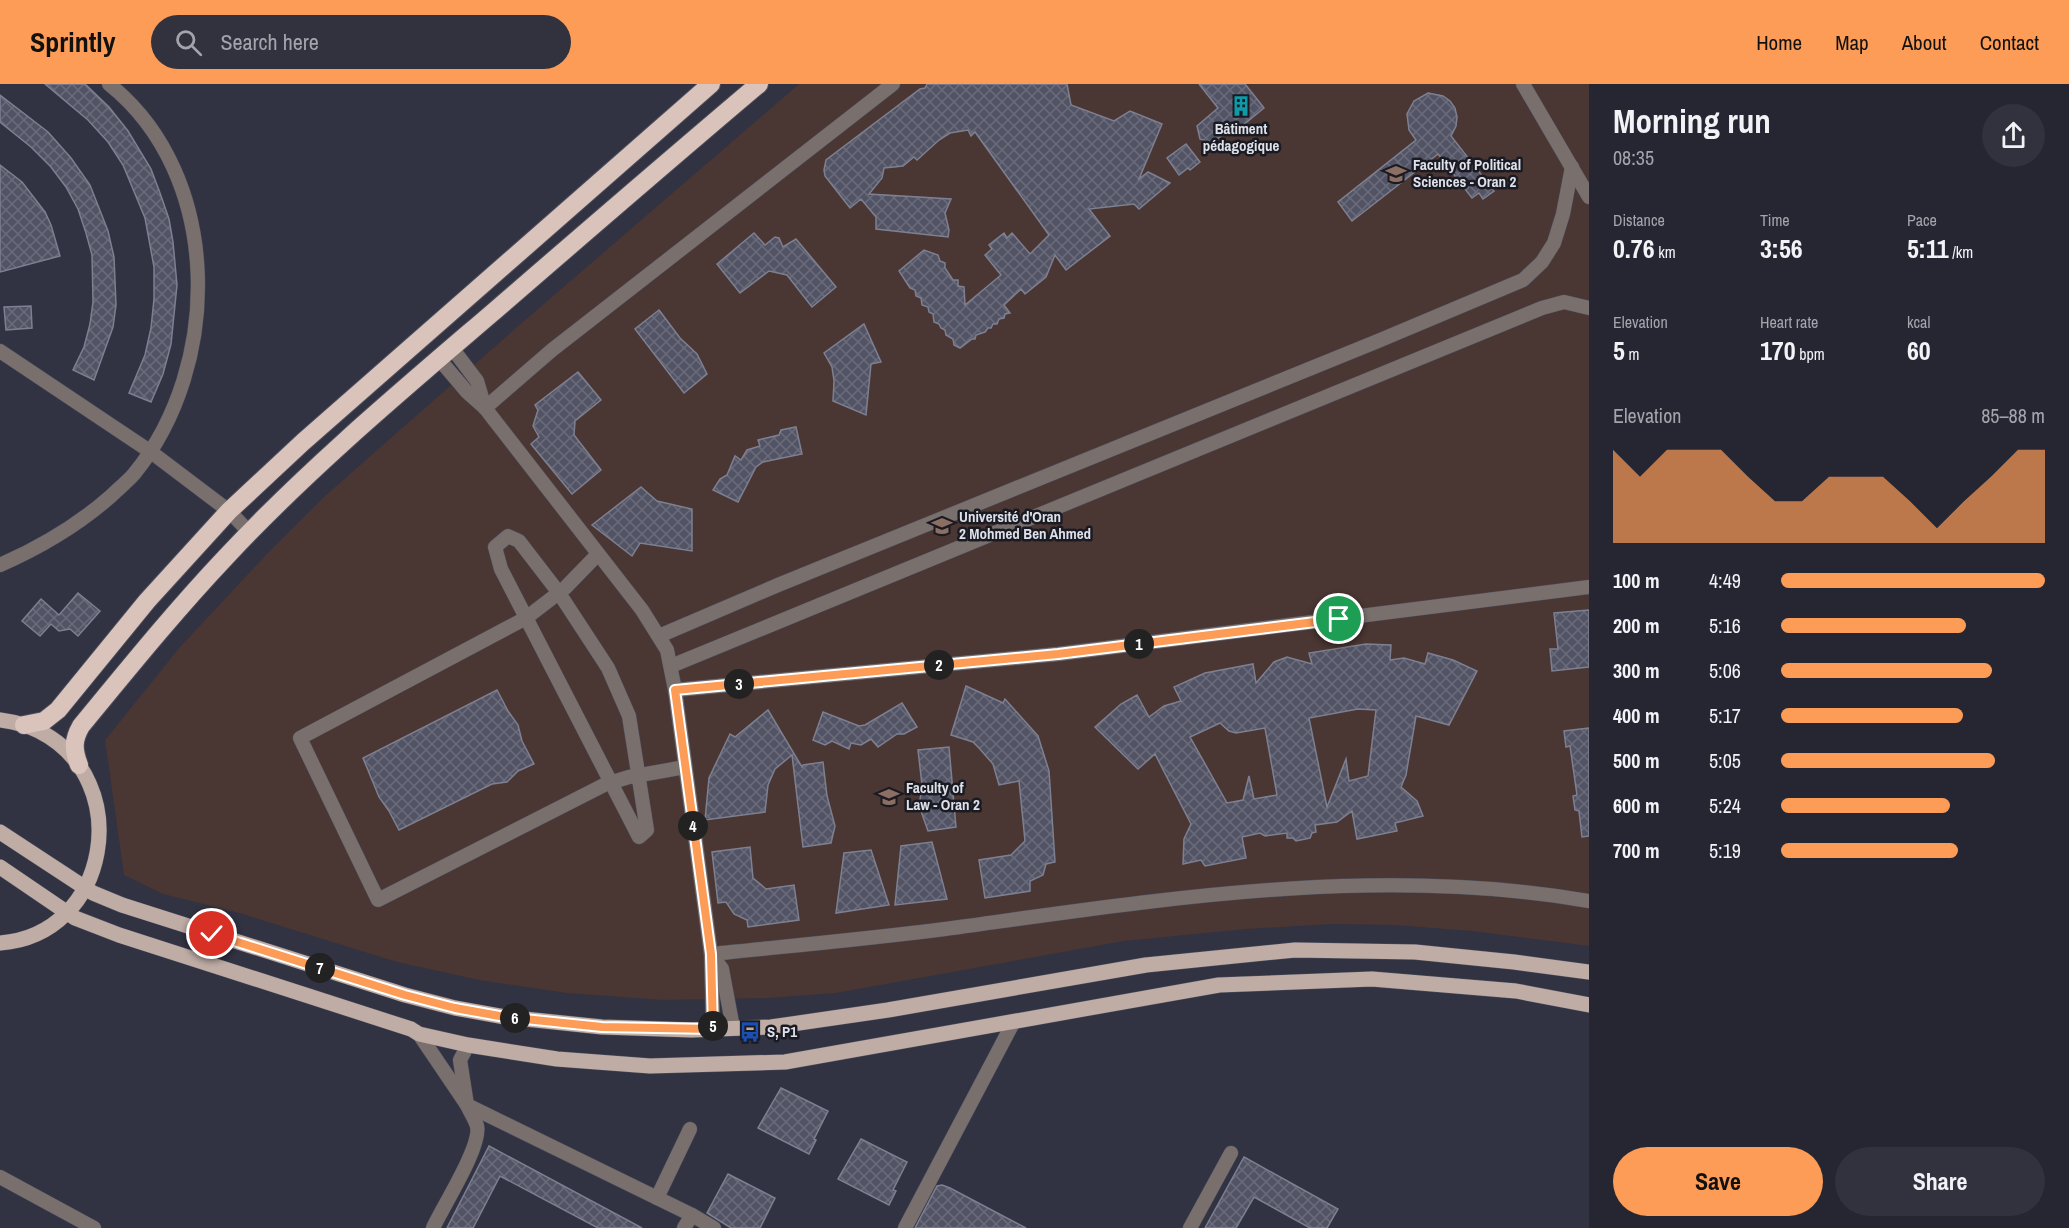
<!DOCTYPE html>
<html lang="en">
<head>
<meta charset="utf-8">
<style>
	body { margin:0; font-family:"Archivo Narrow",sans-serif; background:#31323e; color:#f1f3f6; height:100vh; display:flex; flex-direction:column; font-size:22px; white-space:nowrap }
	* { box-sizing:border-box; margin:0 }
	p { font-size:20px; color:#a3a5ac }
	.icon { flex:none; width:33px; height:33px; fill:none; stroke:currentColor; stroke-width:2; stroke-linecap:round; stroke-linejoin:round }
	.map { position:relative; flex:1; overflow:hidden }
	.details { display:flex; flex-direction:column; background:#252632; width:480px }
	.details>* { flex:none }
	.pin { position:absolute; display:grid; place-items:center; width:51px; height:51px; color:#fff; margin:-26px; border:3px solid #fff; border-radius:50%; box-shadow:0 2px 6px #0007 }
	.km { position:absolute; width:30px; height:30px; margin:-15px; border-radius:50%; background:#222; color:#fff; font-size:16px; line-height:30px; text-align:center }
	.round { display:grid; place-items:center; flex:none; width:63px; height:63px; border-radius:32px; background:#31323e }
	.summary { display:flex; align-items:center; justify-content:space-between; height:102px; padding:0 24px }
	h1 { font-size:33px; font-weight:700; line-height:45px }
	.metrics { display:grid; grid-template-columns:repeat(3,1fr); gap:9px; height:102px; padding:6px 24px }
	.metrics div { display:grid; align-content:center }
	.metrics b { font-size:26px; font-weight:700 }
	.metrics small { font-size:16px; font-weight:400 }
	.metrics p { font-size:16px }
	.chart { height:168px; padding:12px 24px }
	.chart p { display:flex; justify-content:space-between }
	.chart svg { width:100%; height:108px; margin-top:6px; fill:#fd9c56; opacity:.7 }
	.button { display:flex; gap:12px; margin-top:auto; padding:12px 24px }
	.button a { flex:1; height:69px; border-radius:36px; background:#fd9c56; color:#111; font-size:24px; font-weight:700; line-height:69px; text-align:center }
	.button a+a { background:#31323e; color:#f1f3f6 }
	ul { padding:0 24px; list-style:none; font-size:20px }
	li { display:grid; grid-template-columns:96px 72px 1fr; align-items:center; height:45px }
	li i { height:15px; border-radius:8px; background:#fd9c56 }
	header { display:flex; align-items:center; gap:36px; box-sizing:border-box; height:84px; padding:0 30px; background:#fd9c56; color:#111 }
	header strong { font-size:28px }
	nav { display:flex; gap:33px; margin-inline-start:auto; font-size:21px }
	.search { width:420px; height:54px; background:#31323e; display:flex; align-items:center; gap:15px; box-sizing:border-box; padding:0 21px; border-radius:33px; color:#a3a5ac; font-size:22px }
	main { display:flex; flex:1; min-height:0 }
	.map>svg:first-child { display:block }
</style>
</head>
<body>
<header>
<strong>Sprintly</strong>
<div class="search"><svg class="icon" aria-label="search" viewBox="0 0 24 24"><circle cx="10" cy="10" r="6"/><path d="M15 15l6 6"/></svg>Search here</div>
<nav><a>Home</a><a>Map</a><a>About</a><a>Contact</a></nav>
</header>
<main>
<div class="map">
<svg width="1589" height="1144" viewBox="0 0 1589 1144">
	<defs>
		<pattern id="building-cross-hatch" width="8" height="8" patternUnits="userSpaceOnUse" patternTransform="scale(1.5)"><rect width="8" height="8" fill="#525465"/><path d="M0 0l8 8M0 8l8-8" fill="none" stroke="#6a6c7b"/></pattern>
	</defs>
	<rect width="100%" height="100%" fill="#313242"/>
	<polygon fill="#4a3632" points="799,0 1589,0 1589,862 1472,847 1393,841 1332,840 1247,845 1124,857 836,909 769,914 665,916 566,909 479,896 397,878 239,829 163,810 124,791 105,656 180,563 264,473 326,411 517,243"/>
	<g fill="url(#building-cross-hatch)" stroke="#7e8092" stroke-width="1.5" fill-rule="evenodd">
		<polygon points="45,0 85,0 109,23 128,47 151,85 160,109 169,135 173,158 177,201 171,260 163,290 151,318 129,309 145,271 151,244 154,215 154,183 145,134 123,81 108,58 88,36"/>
		<polygon points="927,0 1067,0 1071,21 1114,37 1130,27 1162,40 1139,95 1148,88 1170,99 1139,125 1134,120 1089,125 1110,152 1066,186 1055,171 1046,193 1025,210 1021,205 1004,221 1010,229 1005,230 1004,234 999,235 997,240 993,240 991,244 988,244 985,248 976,251 975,255 972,255 960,264 954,261 953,255 946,251 945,246 941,244 939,240 934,238 933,230 929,228 928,223 922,221 921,214 916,212 915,206 910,204 899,187 924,166 938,171 940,177 945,179 945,184 953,196 958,196 958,202 964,203 965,221 1001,191 985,171 992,165 989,161 1004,149 1007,154 1012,149 1030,170 1049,151 975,48 971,52 968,46 950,49 939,56 917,76 914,73 903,82 884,84 882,94 869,110 951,115 945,129 949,146 948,153 876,145 876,133 861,115 850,124 825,92 824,86 826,76 920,5 925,4"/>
		<polygon points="1199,0 1245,0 1264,24 1236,47 1233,43 1212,59 1200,55 1197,42 1218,24"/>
		<polygon points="1428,9 1443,12 1450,17 1455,24 1457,33 1456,42 1451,52 1494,107 1483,115 1479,109 1472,114 1438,70 1352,137 1338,118 1416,56 1409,46 1407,30 1414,17"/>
		<polygon points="0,11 48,48 71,74 90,101 108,147 114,173 116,221 113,243 94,296 73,286 84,263 90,240 93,218 92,171 86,149 78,125 66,103 51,83 31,63 0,38"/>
		<polygon points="1186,60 1200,78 1190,86 1188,84 1179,91 1167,74"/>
		<polygon points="0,81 22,98 45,128 51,141 60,172 0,188"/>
		<polygon points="754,149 765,161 775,153 779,154 783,163 796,155 836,203 812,223 787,191 769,187 740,209 717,180"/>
		<polygon points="31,222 32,244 6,246 4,223"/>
		<polygon points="659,226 680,254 697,270 707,290 684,309 635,245"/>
		<polygon points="864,240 881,278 871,280 866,331 833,317 834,297 832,283 824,269"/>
		<polygon points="578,288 601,316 575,337 574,351 601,386 572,410 531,360 539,353 533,342 538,326 535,321"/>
		<polygon points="796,343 802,370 763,378 756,383 738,418 713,406 720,395 727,391 735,372 741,376 747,366 760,362 758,356 779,351 781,346"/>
		<polygon points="641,403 657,417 692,425 692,467 640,459 632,472 592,441"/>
		<polygon points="78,509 100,527 78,552 70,545 59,547 51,540 40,552 22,537 41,515 59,531"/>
		<polygon points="1589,526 1589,583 1552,587 1550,565 1558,565 1554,529"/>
		<path d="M1366 560 1391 561 1390 576 1404 574 1425 580 1428 569 1453 576 1477 587 1449 641 1416 632 1406 691 1401 703 1417 717 1423 732 1395 739 1397 747 1357 755 1352 727 1337 738 1315 741 1316 748 1312 749 1310 754 1296 757 1293 754H1287V749L1265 752 1260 749 1242 753 1246 774 1205 782 1201 776 1183 780 1184 755 1191 740 1155 670 1138 685 1095 643 1121 620 1137 611 1149 633 1164 622 1181 617 1174 603 1205 589 1253 580 1256 599 1274 578 1287 573 1312 580 1309 569ZM1358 625 1376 626 1368 692 1349 697 1346 675 1327 723 1309 634ZM1220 639 1229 647 1236 649 1265 644 1277 711 1254 715 1249 692 1243 716 1227 719 1190 653Z"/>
		<polygon points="966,602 1003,619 1005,615 1038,652 1049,687 1055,778 1046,780 1043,791 1030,797 1030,807 985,814 979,776 1011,771 1025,757 1019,697 999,701 993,680 979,664 973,658 951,651"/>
		<polygon points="497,606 508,627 518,641 522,657 534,680 518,687 507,698 492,700 399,746 389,727 379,713 363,674"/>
		<polygon points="902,619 917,643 904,650 897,650 878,663 871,655 861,661 851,659 849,665 832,657 825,661 813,656 823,628 859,642 865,641"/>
		<polygon points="768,626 802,683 803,681 823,678 827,712 835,742 831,759 803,763 792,671 775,685 768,701 765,728 705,736 709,694 730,650 735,653"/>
		<polygon points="1589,644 1589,752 1582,753 1579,727 1575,726 1573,712 1577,711 1570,662 1566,663 1564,647"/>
		<polygon points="949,663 956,743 928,747 921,727 920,716 922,701 918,666"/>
		<polygon points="932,758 947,815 895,821 901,762"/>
		<polygon points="750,763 753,794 766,805 794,801 799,836 748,843 747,836 734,830 726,818 718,819 712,768"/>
		<polygon points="871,766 889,821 836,829 844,769"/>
		<polygon points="781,1004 828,1027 814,1055 816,1056 809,1070 758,1044"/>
		<polygon points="861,1055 907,1078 893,1106 896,1107 889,1121 838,1095"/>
		<polygon points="489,1062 642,1144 598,1144 500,1092 473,1144 447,1144"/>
		<polygon points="1244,1073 1338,1125 1327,1144 1310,1144 1254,1113 1236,1144 1205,1144"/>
		<polygon points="728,1090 775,1114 760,1144 731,1144 707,1129"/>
		<polygon points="942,1101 950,1104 1026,1144 915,1144 937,1102"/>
	</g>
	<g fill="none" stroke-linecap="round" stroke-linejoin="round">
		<g stroke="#4d4e5d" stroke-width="15">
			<g id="minor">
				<polyline points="1523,0 1589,113"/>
				<polyline points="452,264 477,297 485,324"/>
				<polyline points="0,267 151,368 229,427 250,449"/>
				<polyline points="439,275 467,308 485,324 642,526 667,566 675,606 711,870 713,945"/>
				<polyline points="485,324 552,266 893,0"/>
				<polygon points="508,452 519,457 559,509 608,584 629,632 647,746 639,753 501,485 495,463"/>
				<polyline points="598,470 565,504 526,534 300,654 378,816 606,700 629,693 685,683"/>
				<path d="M0 481C41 463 77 442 111 412 118 405 127 398 134 390 223 281 223 91 109 0"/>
				<polyline points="659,552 778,501 1378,257 1523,196 1542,178 1554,159 1563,130 1572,83"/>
				<polyline points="671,582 1542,224 1564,218 1589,224"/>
				<polyline points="675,606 1058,570 1589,503"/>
				<path d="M711 870C789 862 867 855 945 845 1157 816 1375 780 1589 817"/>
				<polyline points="711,870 722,885 733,944"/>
				<polyline points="419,950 467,1021 460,976 468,961"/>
				<polyline points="467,1021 692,1131 714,1144"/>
				<polyline points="0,1093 94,1144"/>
				<polyline points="657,1114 690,1045"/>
				<path d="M433 1144C442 1124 482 1062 477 1042 475 1035 470 1028 467 1021"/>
				<polyline points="684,1144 692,1131"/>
				<polyline points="905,1144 1013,939"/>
				<polyline points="1190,1144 1231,1069"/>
			</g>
		</g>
		<g stroke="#4d4e5d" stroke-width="16">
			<g id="major">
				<path d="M0 636C14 638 27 641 39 647 136 696 110 851 0 859"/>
				<polyline points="0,748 93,809 122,821 405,911 455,924 505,933 602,943 692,946 771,943 888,926 1146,881 1295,866 1415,868 1514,878 1589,888"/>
				<polyline points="0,783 75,834 119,851 411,945 419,950 468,961 557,975 650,982 785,978 1219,901 1372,895 1516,907 1589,921"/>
			</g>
		</g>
		<g stroke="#4d4e5d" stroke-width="20">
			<g id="highway">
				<polyline points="24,641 44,637 58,626 147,517 229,427 303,358 711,0"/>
				<path d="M79 681C73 665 73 656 81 642 128 585 174 528 225 474 307 386 400 308 491 230 580 153 669 76 759 0"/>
			</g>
		</g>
		<use href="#minor" stroke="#79706d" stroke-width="14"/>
		<use href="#major" stroke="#beaca5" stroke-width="15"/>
		<use href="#highway" stroke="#dac3bb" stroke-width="18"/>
	</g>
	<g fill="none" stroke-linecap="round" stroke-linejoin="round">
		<g stroke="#fff" stroke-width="12">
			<polyline id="route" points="212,850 405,911 455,924 505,933 602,943 713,945 711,870 675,606 1058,570 1339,535"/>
		</g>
		<use href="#route" stroke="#fd9c56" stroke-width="8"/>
	</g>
	<defs>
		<g id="building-bare" transform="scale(1.62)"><path d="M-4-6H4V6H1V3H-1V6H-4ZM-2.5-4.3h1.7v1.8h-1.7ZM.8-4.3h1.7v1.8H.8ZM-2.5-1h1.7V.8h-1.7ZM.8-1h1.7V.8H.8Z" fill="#0f9aa8" stroke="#1a1b22" stroke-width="2.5" paint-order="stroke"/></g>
		<g id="university-bare" transform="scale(1.62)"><path d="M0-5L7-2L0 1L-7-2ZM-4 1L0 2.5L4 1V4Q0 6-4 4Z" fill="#8d6e63" stroke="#1a1b22" stroke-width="2.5" paint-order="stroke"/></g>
		<g id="bus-bare" transform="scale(1.62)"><path d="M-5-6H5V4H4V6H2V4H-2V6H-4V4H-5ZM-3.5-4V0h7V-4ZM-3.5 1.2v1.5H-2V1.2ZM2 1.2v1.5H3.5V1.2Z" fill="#1a4fb4" stroke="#1a1b22" stroke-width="2.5" paint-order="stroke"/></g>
	</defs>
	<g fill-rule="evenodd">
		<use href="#building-bare" x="1241" y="22"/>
		<use href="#university-bare" x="1396" y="90"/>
		<use href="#university-bare" x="942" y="442"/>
		<use href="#university-bare" x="889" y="713"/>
		<use href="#bus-bare" x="750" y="948"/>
	</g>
	<g text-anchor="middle" stroke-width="5" stroke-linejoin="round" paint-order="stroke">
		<g font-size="15" font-weight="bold" fill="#dee0ea" stroke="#1a1b22" text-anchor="start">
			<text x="1241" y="50" text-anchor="middle">Bâtiment<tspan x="1241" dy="17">pédagogique</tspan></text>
			<text x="1413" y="86">Faculty of Political<tspan x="1413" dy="17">Sciences - Oran 2</tspan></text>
			<text x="959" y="438">Université d'Oran<tspan x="959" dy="17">2 Mohmed Ben Ahmed</tspan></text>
			<text x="906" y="709">Faculty of<tspan x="906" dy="17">Law - Oran 2</tspan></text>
			<text x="767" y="953">S, P1</text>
		</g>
	</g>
</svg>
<div class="pin" style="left:1339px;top:535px;background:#1e9e55"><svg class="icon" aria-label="arrive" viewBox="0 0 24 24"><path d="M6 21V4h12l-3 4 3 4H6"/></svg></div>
<div class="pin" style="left:212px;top:850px;background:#d93025"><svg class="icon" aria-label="check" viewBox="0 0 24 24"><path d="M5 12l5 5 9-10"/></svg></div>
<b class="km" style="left:1139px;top:560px">1</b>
<b class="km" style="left:939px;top:581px">2</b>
<b class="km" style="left:739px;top:600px">3</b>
<b class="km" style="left:693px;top:742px">4</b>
<b class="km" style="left:713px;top:942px">5</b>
<b class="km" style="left:515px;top:934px">6</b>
<b class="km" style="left:320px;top:884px">7</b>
</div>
<section class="details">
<div class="summary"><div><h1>Morning run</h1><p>08:35</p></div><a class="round"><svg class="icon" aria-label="share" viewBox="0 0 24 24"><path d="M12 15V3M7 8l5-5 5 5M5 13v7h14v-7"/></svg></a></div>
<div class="metrics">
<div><p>Distance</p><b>0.76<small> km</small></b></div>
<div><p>Time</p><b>3:56</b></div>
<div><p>Pace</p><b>5:11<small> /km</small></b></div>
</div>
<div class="metrics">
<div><p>Elevation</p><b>5<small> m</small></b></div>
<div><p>Heart rate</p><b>170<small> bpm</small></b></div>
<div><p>kcal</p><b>60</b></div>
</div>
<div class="chart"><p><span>Elevation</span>85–88 m</p>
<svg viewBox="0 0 160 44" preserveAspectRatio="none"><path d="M0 44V6L10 17L20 6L30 6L40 6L50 17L60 27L70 27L80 17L90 17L100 17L110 27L120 38L130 27L140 17L150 6L160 6V44z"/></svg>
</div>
<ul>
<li><b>100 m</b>4:49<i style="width:100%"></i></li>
<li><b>200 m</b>5:16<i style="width:70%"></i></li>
<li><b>300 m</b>5:06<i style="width:80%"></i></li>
<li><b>400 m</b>5:17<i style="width:69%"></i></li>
<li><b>500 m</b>5:05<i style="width:81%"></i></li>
<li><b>600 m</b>5:24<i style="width:64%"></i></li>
<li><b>700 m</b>5:19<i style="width:67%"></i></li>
</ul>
<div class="button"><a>Save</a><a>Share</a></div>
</section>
</main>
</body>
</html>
